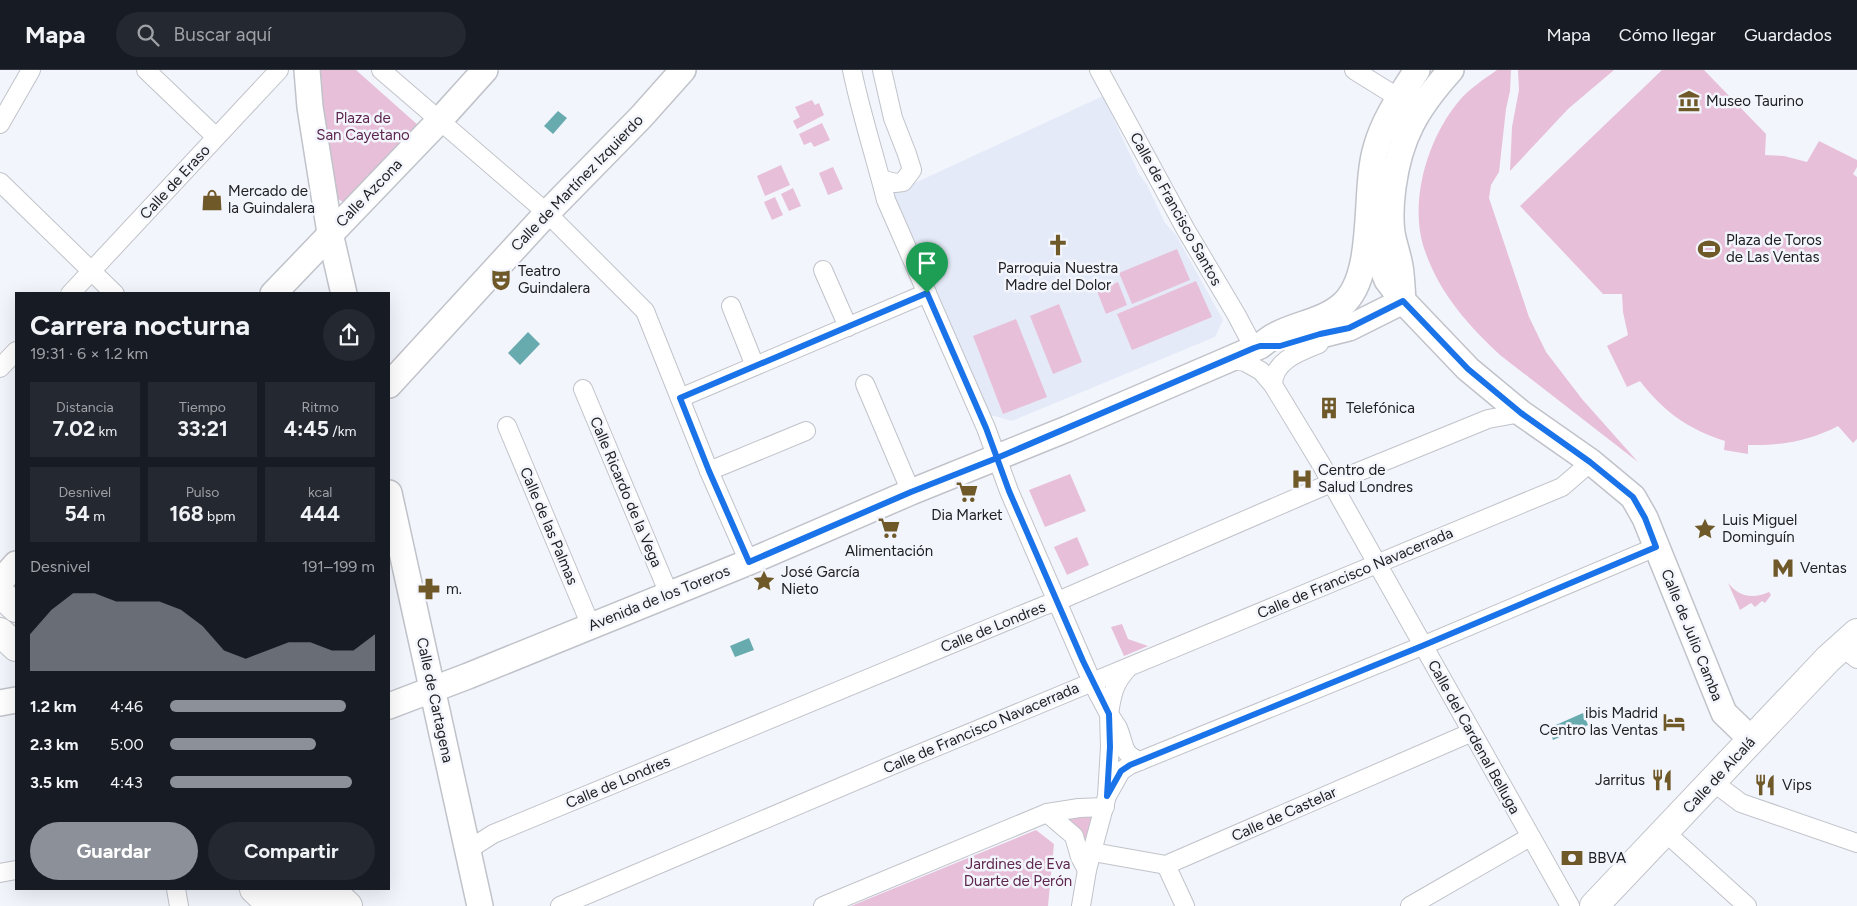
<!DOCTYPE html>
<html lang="es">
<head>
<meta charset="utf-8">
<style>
	body { margin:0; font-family:Figtree,sans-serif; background:#242831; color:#f1f3f6; height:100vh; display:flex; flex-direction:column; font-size:19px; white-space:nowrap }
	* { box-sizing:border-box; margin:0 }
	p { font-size:16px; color:#9ea1a6 }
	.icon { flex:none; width:28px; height:28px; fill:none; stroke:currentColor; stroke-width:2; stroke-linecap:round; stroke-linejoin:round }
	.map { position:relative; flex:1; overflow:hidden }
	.drawer { position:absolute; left:15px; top:222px; width:375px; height:598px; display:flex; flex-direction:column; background:#171b24; border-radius:0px; box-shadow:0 5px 20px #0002 }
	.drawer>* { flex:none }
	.pin { position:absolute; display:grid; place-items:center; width:42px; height:42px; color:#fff; margin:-51px -21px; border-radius:50% 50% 50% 0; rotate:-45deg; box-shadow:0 0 5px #0007 }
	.pin .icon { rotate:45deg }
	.round { display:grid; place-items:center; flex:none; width:52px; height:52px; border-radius:26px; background:#242831 }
	.summary { display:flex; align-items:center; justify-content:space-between; height:85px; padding:0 15px }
	h1 { font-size:28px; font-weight:700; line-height:38px }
	.stats { display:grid; grid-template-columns:repeat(3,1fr); gap:8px; height:85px; padding:5px 15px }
	.stats div { display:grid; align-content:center; border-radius:0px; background:#242831; text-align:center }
	.stats b { font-size:21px; font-weight:700 }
	.stats small { font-size:14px; font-weight:400 }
	.stats p { font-size:14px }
	.chart { height:140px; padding:10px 15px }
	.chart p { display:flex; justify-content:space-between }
	.chart svg { width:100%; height:90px; margin-top:5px; fill:#8c9099; opacity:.7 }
	.action { display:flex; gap:10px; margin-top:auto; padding:10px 15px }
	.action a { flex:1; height:58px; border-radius:30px; background:#8c9099; color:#fff; font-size:20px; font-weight:700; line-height:58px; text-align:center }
	.action a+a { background:#242831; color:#f1f3f6 }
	ul { padding:0 15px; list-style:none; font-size:16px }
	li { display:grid; grid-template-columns:80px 60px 1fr; align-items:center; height:38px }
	li i { height:12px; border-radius:6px; background:#8c9099 }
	header { display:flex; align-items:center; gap:30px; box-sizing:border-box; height:70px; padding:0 25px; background:#171b24; border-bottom:1px solid #363941 }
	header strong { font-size:24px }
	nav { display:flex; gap:28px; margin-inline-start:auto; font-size:18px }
	.search { width:350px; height:45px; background:#242831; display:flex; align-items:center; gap:12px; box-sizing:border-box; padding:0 18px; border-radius:28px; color:#9ea1a6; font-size:19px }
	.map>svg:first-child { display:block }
</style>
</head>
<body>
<header>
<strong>Mapa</strong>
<div class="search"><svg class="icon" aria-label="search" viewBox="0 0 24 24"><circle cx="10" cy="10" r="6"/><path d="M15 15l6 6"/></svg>Buscar aquí</div>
<nav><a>Mapa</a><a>Cómo llegar</a><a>Guardados</a></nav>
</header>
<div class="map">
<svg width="1857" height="836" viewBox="0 0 1857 836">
	<rect width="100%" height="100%" fill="#f2f5fc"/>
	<polygon fill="#e5eaf8" points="1103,26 1139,104 1147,115 1165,153 1176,165 1223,250 1215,267 1012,351 987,344 907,156 891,124"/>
	<g fill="#e8bfd9">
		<polygon points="316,0 356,0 419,56 343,132 333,126"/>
		<path d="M1497 0H1511L1510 21 1506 39 1499 102 1491 115 1489 128 1529 247 1546 282 1582 329 1638 392 1500 285C1468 255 1440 224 1425 181 1408 134 1427 69 1459 31 1469 19 1484 9 1497 0Z"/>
		<polygon points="1518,0 1614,0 1568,39 1510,101 1512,57 1519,20"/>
		<path d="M1662 0H1704L1766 64 1765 85 1784 86 1807 92 1819 71 1857 90V97L1853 104 1857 107V369L1853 373 1838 356C1809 371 1781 376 1748 375V384L1724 380 1725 371C1688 359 1664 342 1640 311L1627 317 1607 276 1628 265 1623 242 1622 224H1603L1520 136Z"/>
		<polygon points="812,30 815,35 819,33 824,45 797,59 793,51 800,47 795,37"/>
		<polygon points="822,53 830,70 814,77 811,72 804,75 799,64"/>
		<polygon points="781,95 790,115 765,126 757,106"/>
		<polygon points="833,97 843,119 828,125 819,103"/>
		<polygon points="793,118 801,136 789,141 781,124"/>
		<polygon points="775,127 783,145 772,150 764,132"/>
		<polygon points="1177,179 1190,210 1132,234 1119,203"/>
		<polygon points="1196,211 1212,247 1132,280 1117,244"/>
		<polygon points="1118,212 1127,235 1106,244 1097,221"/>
		<polygon points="1059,234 1082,292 1053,304 1030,246"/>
		<polygon points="1016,249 1047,327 1003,344 973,266"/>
		<polygon points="1070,404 1086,441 1045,457 1029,420"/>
		<polygon points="1077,467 1089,495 1067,505 1054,477"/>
		<path d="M1728 513C1739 527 1753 529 1769 522L1771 525 1765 533 1762 531 1755 537 1751 533 1740 540Z"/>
		<polygon points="1122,554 1128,569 1148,576 1124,586 1111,557"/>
		<polygon points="1064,746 1091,746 1091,749 1086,773 1084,774"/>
		<polygon points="1036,760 1054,774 1048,836 851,836"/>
	</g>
	<g fill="#67abaf">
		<polygon points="558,41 567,48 553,64 544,56"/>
		<polygon points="528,262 540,274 520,295 508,283"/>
		<polygon points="749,568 754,580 735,587 730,576"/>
		<polygon points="1583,643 1588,655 1553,670 1549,658"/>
	</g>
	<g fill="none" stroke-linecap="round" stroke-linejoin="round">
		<g stroke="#c0c3c9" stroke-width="20">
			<g id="street">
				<polyline points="146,0 216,67"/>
				<polyline points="381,0 547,143 645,241 709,401 749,492"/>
				<path d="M852 0C861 44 875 86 886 130L986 358 1009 421 1092 612 1109 644 1110 677 1107 726 1087 800 1081 836"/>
				<polyline points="1099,0 1186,160 1236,244 1254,278"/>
				<polyline points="1354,0 1399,28"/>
				<polyline points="0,54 31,0"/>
				<polyline points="881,109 895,113 903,112 912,100 907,84 893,48 882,0"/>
				<polyline points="0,112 115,224"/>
				<polyline points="823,200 848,257"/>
				<polyline points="70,224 279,0"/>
				<polyline points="731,236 755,296"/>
				<polyline points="1227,289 1245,292 1261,301 1273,315 1321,394 1570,836"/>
				<polyline points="0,298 16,281"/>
				<polyline points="865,314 911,422"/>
				<path d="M1273 315C1273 291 1299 282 1319 274"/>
				<polyline points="583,319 669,524"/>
				<polyline points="680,328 927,223"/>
				<polyline points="507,356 591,556"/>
				<polyline points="709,401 806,361"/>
				<polyline points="1841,576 1857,589"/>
				<path d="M1128 598C1114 613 1112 624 1109 644 1112 649 1115 653 1118 658 1125 674 1121 684 1140 691"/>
				<polyline points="1713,712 1741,733 1857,773"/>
				<polyline points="1108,724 1121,701 1130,695 1422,576 1656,477"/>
				<polyline points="1047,743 1079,738 1105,737"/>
				<polyline points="1665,762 1747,836"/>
				<polyline points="468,780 493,764 1043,536 1058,531 1331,413 1488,349 1521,343"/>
				<polyline points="1093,782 1166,795 1470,663"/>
				<polyline points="1166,795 1185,836"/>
				<polyline points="0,803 16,800"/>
				<polyline points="176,819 179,836"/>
				<polyline points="560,836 907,689 1562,417 1591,392"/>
				<polyline points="823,836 1047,743 1074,766 1080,787 1087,800"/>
				<polyline points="1410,836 1530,767"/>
			</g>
		</g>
		<g stroke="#c0c3c9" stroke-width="28">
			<g id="secondary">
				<polyline points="307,0 310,37 330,163 344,224"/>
				<polyline points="1368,162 1387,210 1403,231 1468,299 1521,343 1591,392 1633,427 1645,448 1724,643 1752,670"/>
				<polyline points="273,224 439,51 485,0"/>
				<path d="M1403 231C1402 219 1402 208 1400 196 1398 185 1394 174 1392 163 1390 148 1391 132 1393 117 1400 66 1417 38 1451 0"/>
				<polyline points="1294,272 1349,258 1403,231"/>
				<polyline points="389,315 547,143 641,47 683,0"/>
				<polyline points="389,423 480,836"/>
				<polyline points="0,512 16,494"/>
				<polyline points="0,633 16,630"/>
				<path d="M389 636 468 606 749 492 911 422 1067 359 1260 276C1265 272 1270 268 1276 265 1296 254 1324 251 1342 235 1377 205 1363 121 1376 78 1384 49 1401 25 1417 0"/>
			</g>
		</g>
		<g stroke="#c0c3c9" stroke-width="30">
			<g id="primary">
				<polyline points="0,523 16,538"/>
				<polyline points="0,562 16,577"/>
				<polyline points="254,819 272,836"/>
				<polyline points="277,819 296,836"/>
				<polyline points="306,819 324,836"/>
				<polyline points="330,819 348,836"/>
				<polyline points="1594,836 1828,589 1857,563"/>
			</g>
		</g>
		<use href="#street" stroke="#fff" stroke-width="18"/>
		<use href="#secondary" stroke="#fff" stroke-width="25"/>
		<use href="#primary" stroke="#fff" stroke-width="28"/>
	</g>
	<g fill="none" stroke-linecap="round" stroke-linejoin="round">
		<g stroke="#fff" stroke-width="10">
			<polyline id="route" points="927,223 680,328 709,401 749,492 911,422 997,388 1009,421 1083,591 1109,644 1110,677 1107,726 1121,701 1130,695 1422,576 1656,477 1645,448 1633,427 1590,392 1521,343 1468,299 1403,231 1349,258 1320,264 1280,276 1260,276 1254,278 997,388 986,358 927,223"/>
		</g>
		<use href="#route" stroke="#1a73e8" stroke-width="6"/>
	</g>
	<defs>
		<g id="museum-bare" transform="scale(1.725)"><path d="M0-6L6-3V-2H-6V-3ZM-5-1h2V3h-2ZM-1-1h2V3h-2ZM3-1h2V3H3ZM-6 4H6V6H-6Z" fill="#6f5929" stroke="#f2f5fc" stroke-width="2.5" paint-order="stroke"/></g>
		<g id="shop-bare" transform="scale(1.725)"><path d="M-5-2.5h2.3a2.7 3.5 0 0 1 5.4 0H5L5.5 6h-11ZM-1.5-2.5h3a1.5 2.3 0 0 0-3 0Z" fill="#6f5929" stroke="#f2f5fc" stroke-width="2.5" paint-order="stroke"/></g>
		<g id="church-bare" transform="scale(1.725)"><path d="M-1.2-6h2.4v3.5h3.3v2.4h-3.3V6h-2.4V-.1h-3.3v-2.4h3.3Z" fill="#6f5929" stroke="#f2f5fc" stroke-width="2.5" paint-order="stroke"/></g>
		<g id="stadium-bare" transform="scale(1.725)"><path d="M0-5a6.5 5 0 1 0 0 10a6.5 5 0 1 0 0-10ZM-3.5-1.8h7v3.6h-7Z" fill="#6f5929" stroke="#f2f5fc" stroke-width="2.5" paint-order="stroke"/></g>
		<g id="theatre-bare" transform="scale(1.725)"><path d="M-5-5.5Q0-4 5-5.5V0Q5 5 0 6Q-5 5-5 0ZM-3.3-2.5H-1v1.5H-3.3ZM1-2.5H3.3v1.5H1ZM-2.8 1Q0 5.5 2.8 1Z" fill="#6f5929" stroke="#f2f5fc" stroke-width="2.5" paint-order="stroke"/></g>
		<g id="building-bare" transform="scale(1.725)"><path d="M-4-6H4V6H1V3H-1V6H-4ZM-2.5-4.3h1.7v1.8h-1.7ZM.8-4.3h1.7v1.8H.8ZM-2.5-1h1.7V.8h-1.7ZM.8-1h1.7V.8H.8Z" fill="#6f5929" stroke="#f2f5fc" stroke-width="2.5" paint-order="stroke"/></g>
		<g id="hospital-bare" transform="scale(1.725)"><path d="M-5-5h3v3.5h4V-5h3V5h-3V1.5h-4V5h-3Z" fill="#6f5929" stroke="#f2f5fc" stroke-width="2.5" paint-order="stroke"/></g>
		<g id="supermarket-bare" transform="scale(1.725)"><path d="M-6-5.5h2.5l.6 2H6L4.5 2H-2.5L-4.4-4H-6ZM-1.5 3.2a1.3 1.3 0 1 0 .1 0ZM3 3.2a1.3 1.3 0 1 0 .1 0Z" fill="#6f5929" stroke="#f2f5fc" stroke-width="2.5" paint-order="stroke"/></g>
		<g id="sight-bare" transform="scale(1.725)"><path d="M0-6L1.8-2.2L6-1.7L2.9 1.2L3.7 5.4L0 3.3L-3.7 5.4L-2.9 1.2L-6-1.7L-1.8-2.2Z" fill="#6f5929" stroke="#f2f5fc" stroke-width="2.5" paint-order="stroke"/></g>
		<g id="metro-bare" transform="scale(1.725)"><path d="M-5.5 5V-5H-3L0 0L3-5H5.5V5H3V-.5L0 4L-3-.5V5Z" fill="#6f5929" stroke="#f2f5fc" stroke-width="2.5" paint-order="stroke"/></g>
		<g id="pharmacy-bare" transform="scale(1.725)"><path d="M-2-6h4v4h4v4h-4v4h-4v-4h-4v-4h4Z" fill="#6f5929" stroke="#f2f5fc" stroke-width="2.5" paint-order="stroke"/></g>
		<g id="hotel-bare" transform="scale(1.725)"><path d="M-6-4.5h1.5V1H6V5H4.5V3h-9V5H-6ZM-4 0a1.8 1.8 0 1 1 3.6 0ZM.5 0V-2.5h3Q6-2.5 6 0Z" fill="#6f5929" stroke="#f2f5fc" stroke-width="2.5" paint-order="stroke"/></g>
		<g id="restaurant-bare" transform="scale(1.725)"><path d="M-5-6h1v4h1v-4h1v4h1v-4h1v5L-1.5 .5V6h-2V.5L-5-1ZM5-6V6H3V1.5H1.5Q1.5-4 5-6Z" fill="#6f5929" stroke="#f2f5fc" stroke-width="2.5" paint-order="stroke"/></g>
		<g id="bank-bare" transform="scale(1.725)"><path d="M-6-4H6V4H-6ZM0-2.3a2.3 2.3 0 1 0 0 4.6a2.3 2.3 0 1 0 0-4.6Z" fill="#6f5929" stroke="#f2f5fc" stroke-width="2.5" paint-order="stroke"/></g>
	</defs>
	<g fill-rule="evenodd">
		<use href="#museum-bare" x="1689" y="31"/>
		<use href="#shop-bare" x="212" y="130"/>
		<use href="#church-bare" x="1058" y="175"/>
		<use href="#stadium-bare" x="1709" y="179"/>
		<use href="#theatre-bare" x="501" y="210"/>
		<use href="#building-bare" x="1329" y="338"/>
		<use href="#hospital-bare" x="1302" y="409"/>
		<use href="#supermarket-bare" x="967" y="422"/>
		<use href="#supermarket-bare" x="889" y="458"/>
		<use href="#sight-bare" x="1705" y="459"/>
		<use href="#metro-bare" x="1783" y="498"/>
		<use href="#sight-bare" x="764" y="511"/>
		<use href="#pharmacy-bare" x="429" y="519"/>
		<use href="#hotel-bare" x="1674" y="652"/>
		<use href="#restaurant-bare" x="1662" y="710"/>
		<use href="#restaurant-bare" x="1765" y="715"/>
		<use href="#bank-bare" x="1572" y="788"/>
	</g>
	<g text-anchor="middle" stroke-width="5" stroke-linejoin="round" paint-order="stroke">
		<g font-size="15" fill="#212124" stroke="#f2f5fc" text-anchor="start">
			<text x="1706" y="36">Museo Taurino</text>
			<text x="228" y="126">Mercado de<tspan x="228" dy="17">la Guindalera</tspan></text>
			<text x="1726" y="175">Plaza de Toros<tspan x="1726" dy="17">de Las Ventas</tspan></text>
			<text x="1058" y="203" text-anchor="middle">Parroquia Nuestra<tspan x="1058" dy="17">Madre del Dolor</tspan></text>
			<text x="518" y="206">Teatro<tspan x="518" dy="17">Guindalera</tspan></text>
			<text x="1346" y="343">Telefónica</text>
			<text x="1318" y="405">Centro de<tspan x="1318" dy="17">Salud Londres</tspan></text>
			<text x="967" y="450" text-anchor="middle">Dia Market</text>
			<text x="1722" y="455">Luis Miguel<tspan x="1722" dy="17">Dominguín</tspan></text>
			<text x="889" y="486" text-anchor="middle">Alimentación</text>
			<text x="1800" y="503">Ventas</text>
			<text x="781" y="507">José García<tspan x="781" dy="17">Nieto</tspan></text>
			<text x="446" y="524">m.</text>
			<text x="1658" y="648" text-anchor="end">ibis Madrid<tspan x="1658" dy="17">Centro las Ventas</tspan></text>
			<text x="1645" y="715" text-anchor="end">Jarritus</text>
			<text x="1782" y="720">Vips</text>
			<text x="1588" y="793">BBVA</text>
		</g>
		<g font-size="15" fill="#5e254e" stroke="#f2f5fc">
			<text x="363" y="53">Plaza de<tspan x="363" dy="17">San Cayetano</tspan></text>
			<text x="1018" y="799">Jardines de Eva<tspan x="1018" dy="17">Duarte de Perón</tspan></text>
		</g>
		<g font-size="15" fill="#212124" stroke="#f2f5fc">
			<text transform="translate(175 112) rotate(-47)" y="5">Calle de Eraso</text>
			<text transform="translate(577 113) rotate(-46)" y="5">Calle de Martínez Izquierdo</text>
			<text transform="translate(369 123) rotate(-46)" y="5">Calle Azcona</text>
			<text transform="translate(1176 139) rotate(61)" y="5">Calle de Francisco Santos</text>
			<text transform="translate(626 422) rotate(67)" y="5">Calle Ricardo de la Vega</text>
			<text transform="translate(549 456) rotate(67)" y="5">Calle de las Palmas</text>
			<text transform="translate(1355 503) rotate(-23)" y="5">Calle de Francisco Navacerrada</text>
			<text transform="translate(659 528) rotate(-22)" y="5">Avenida de los Toreros</text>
			<text transform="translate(993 557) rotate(-22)" y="5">Calle de Londres</text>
			<text transform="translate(1692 565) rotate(68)" y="5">Calle de Julio Camba</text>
			<text transform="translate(435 630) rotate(78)" y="5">Calle de Cartagena</text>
			<text transform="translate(981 658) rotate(-23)" y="5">Calle de Francisco Navacerrada</text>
			<text transform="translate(1474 667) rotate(61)" y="5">Calle del Cardenal Belluga</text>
			<text transform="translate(1719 705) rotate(-47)" y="5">Calle de Alcalá</text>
			<text transform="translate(618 712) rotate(-23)" y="5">Calle de Londres</text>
			<text transform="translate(1284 744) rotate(-24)" y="5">Calle de Castelar</text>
		</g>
	</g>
</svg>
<div class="pin" style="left:927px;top:223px;background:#1e9e55"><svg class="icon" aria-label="arrive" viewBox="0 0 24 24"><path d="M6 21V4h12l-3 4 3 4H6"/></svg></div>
<section class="drawer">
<div class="summary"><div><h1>Carrera nocturna</h1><p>19:31 · 6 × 1.2 km</p></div><a class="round"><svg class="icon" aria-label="share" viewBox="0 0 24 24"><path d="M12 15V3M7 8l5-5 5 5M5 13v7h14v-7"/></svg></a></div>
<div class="stats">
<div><p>Distancia</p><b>7.02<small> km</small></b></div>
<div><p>Tiempo</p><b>33:21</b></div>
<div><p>Ritmo</p><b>4:45<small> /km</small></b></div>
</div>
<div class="stats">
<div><p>Desnivel</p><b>54<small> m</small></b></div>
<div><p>Pulso</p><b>168<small> bpm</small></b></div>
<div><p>kcal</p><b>444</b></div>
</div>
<div class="chart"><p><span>Desnivel</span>191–199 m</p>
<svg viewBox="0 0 160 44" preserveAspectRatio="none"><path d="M0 44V26L10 14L20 6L30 6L40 10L50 10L60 10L70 14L80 22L90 34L100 38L110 34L120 30L130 30L140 34L150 34L160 26V44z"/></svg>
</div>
<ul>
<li><b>1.2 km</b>4:46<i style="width:86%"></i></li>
<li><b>2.3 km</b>5:00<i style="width:71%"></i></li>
<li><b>3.5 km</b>4:43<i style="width:89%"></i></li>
</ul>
<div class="action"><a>Guardar</a><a>Compartir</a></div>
</section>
</div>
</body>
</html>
